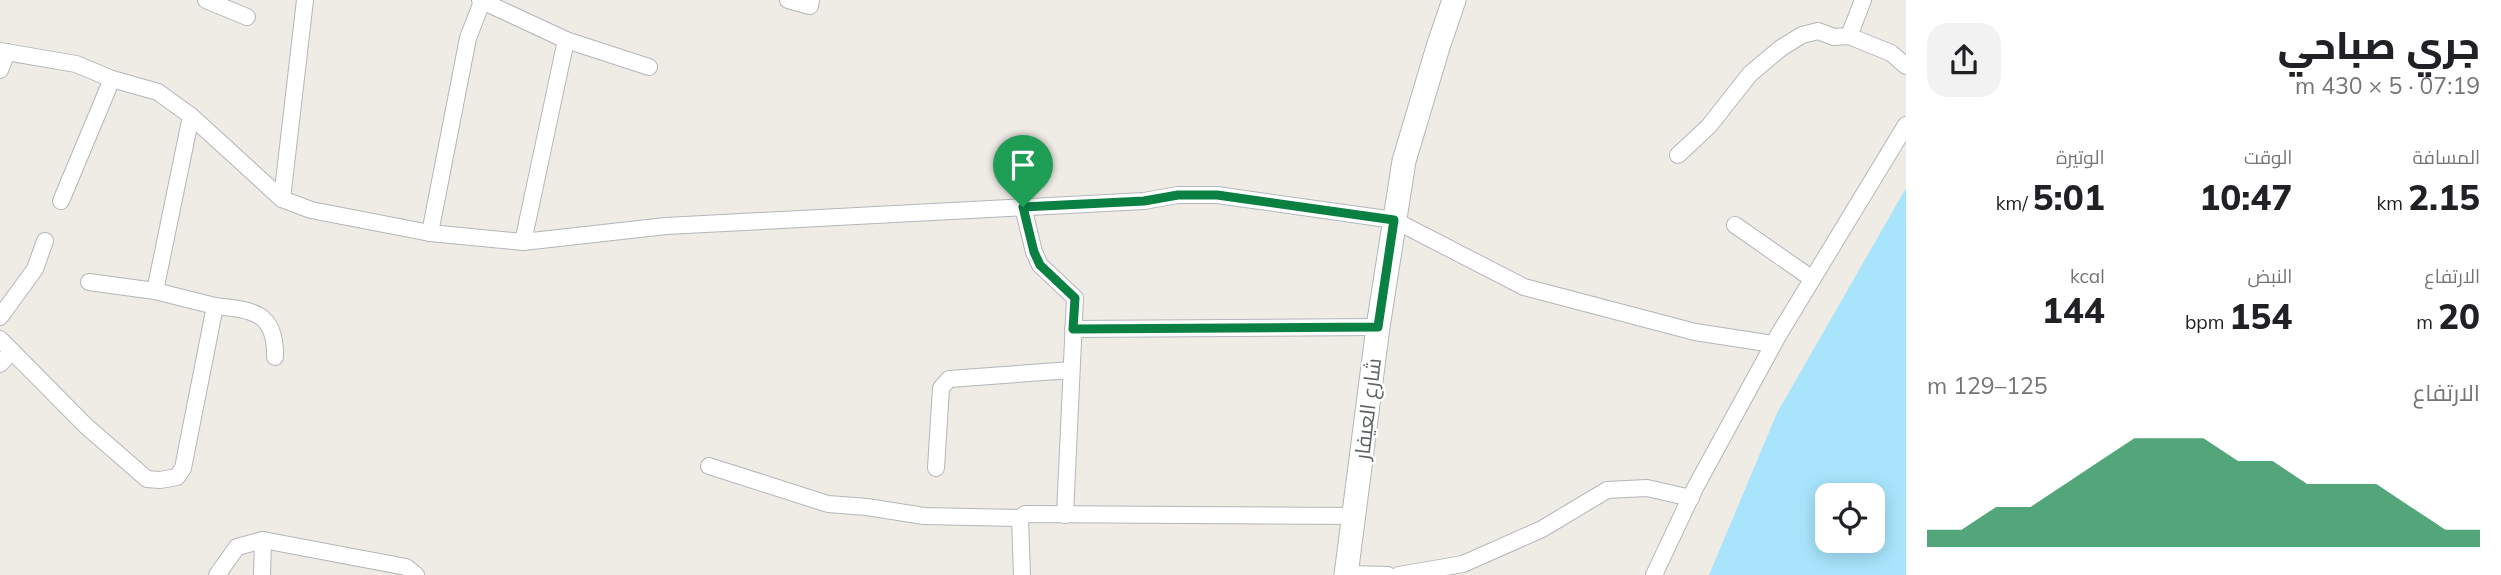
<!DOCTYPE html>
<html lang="ar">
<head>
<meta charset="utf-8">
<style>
	body { margin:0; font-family:Mulish,Cairo,sans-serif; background:#f2f2f2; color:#202124; direction:rtl; height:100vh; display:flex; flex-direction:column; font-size:26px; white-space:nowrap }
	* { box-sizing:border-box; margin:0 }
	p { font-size:23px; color:#757577 }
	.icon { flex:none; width:38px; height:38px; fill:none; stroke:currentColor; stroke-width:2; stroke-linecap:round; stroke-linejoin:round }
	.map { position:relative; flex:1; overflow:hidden; direction:ltr }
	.side { display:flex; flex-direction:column; background:#fff; width:595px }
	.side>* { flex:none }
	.controls { position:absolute; left:1815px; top:483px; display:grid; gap:14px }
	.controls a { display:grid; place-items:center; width:70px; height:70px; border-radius:14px; background:#fff; box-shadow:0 4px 18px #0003; font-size:35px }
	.pin { position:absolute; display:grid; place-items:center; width:60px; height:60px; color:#fff; margin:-72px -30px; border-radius:50% 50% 50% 0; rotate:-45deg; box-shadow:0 0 7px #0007 }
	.pin .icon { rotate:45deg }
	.round { display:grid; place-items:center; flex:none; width:74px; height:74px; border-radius:21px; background:#f2f2f2 }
	.head { display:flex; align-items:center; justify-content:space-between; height:119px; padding:0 21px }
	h1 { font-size:38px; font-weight:800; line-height:52px }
	.metrics { display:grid; grid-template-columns:repeat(3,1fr); gap:10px; height:119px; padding:7px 21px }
	.metrics div { display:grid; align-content:center }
	.metrics b { font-size:35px; font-weight:800 }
	.metrics small { font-size:19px; font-weight:400 }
	.metrics p { font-size:19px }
	.chart { height:196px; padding:14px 21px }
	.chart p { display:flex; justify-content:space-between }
	.chart svg { width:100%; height:126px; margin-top:7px; fill:#0b8043; opacity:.7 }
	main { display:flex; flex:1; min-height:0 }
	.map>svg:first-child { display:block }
</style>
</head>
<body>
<main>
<section class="side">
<div class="head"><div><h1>جري صباحي</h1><p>07:19 · 5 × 430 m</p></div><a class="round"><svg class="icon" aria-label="share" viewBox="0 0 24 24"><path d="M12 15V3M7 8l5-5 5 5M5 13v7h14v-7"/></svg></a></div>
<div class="metrics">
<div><p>المسافة</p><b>2.15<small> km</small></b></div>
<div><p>الوقت</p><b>10:47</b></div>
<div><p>الوتيرة</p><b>5:01<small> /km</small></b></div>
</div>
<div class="metrics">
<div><p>الارتفاع</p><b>20<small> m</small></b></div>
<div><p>النبض</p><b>154<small> bpm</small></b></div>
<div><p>kcal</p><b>144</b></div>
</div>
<div class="chart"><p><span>الارتفاع</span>125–129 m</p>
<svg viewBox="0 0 160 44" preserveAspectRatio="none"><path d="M0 44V38L10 38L20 30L30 30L40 22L50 14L60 6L70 6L80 6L90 14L100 14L110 22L120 22L130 22L140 30L150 38L160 38V44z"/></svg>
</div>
</section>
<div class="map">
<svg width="1906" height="575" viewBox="0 0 1906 575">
	<rect width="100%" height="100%" fill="#efebe5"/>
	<path fill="#a8e5fc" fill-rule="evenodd" d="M1906 188V575H1709L1777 413ZM1827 495H1872V541H1827Z"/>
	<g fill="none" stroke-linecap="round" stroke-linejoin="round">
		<g stroke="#b3b6ba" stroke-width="18">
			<g id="street">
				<polyline points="206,0 247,17"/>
				<polyline points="480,0 566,40 649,67"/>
				<polyline points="788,0 810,6 811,0"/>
				<polyline points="1863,0 1849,36 1891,53 1906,66"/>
				<polyline points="0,51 76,64 112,79 158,92 191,116 282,199 311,210 430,233 523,242 666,226 1144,201 1178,195 1217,195 1394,220 1524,287 1695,332 1773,344"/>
				<polyline points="0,70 7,52"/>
				<polyline points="1678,155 1709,126 1750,74 1781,48 1802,35 1818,31 1834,37 1849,36"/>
				<polyline points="282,199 305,0"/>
				<polyline points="61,201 112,79"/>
				<polyline points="1023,207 1034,252 1040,265 1075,298 1065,515"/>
				<polyline points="1735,225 1811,278"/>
				<polyline points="430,233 468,38 482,2"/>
				<polyline points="523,242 566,40"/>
				<polyline points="155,291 191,116"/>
				<path d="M215 306C253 310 276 312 275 357"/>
				<polyline points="0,317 35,269 45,241"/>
				<polyline points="1073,329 1378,327"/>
				<polyline points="0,339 86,426 147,479 160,480 177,477 183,468 215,306 155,291 89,282"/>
				<polyline points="0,364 12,351"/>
				<polyline points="709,466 828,504 867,507 924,516 1020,518"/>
				<polyline points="936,468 941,388 949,379 1071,370"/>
				<polyline points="1347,574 1388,575"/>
				<polyline points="217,575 237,547 263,540 406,567 416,575"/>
				<polyline points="262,575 263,540"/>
				<polyline points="1022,575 1020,518 1025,514 1355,516"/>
				<polyline points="1399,575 1463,564 1542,529 1607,490 1647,488 1691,498"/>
				<polyline points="1654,575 1695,488 1779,334 1906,125"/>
			</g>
		</g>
		<g stroke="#b2b6ba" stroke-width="25">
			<polyline id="secondary" points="1346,575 1378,327 1404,161 1438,47 1454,0"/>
		</g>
		<use href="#street" stroke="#fff" stroke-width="16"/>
		<use href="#secondary" stroke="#fff" stroke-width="23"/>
	</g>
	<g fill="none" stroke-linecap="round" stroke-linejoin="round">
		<g stroke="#fff" stroke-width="14">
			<polygon id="route" points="1178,195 1217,195 1394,220 1378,327 1073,329 1075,298 1040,265 1034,252 1023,207 1144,201"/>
		</g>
		<use href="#route" stroke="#0b8043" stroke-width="9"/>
	</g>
	<g text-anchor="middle" stroke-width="5" stroke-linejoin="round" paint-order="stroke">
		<g font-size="21" fill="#5d6265" stroke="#fff">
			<text transform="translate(1368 409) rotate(-83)" y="7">شارع العيفار</text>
		</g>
	</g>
</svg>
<div class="controls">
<a><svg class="icon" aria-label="locate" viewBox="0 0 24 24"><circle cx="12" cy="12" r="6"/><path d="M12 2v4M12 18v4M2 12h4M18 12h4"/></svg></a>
</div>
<div class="pin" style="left:1023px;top:207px;background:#1e9e55"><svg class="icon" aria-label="arrive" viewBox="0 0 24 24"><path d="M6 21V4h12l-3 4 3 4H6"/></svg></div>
</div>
</main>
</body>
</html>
